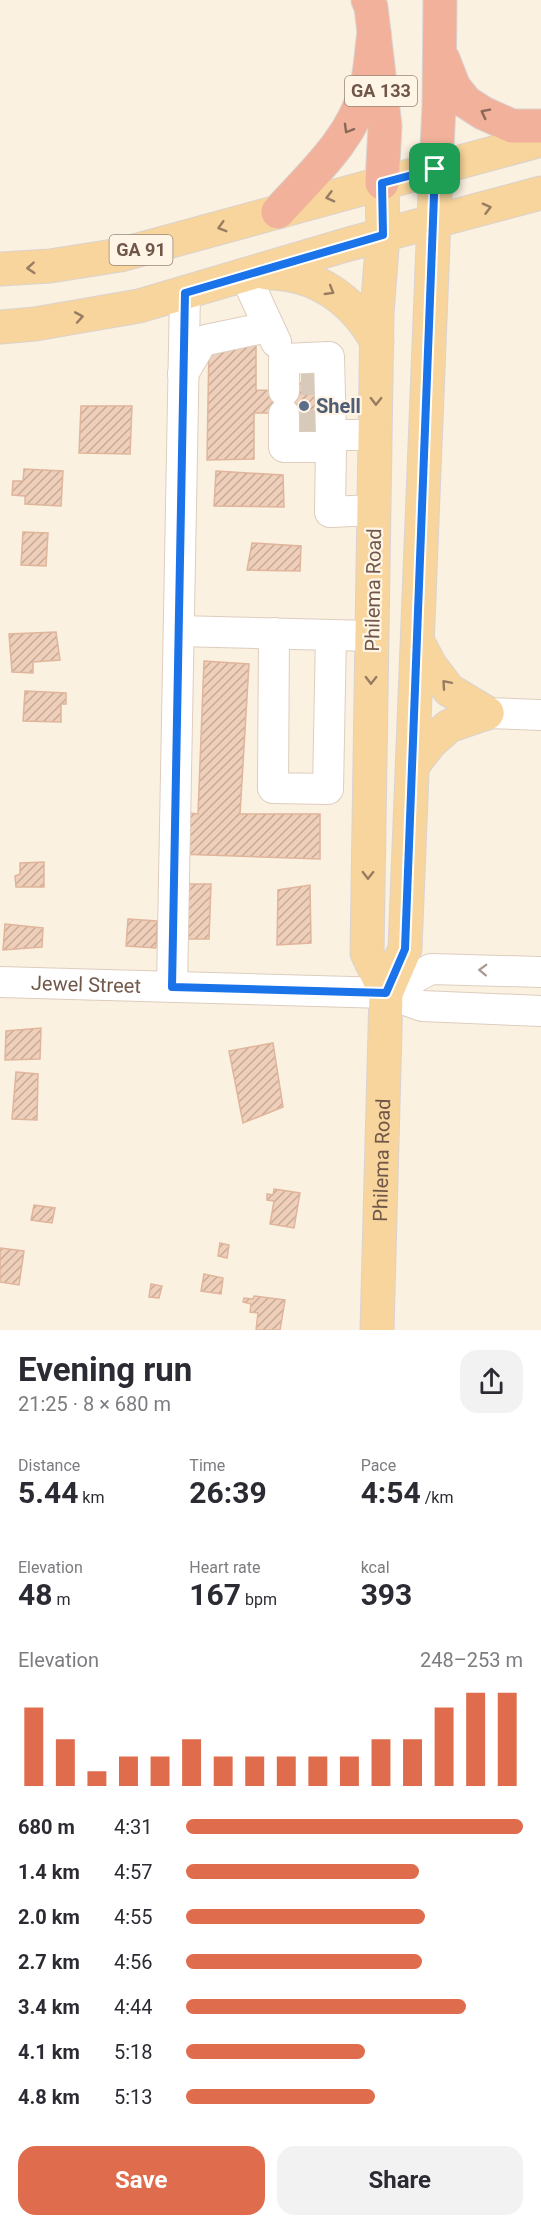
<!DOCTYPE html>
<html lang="en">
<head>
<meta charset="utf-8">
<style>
	body { margin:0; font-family:Roboto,sans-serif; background:#f2f2f3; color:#2b2b33; height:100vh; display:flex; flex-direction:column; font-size:22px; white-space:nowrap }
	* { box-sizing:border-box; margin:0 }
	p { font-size:20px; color:#7c7c81 }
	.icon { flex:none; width:33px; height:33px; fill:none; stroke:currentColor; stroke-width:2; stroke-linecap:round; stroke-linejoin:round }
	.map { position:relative; height:1330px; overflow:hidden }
	.drawer { display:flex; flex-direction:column; background:#fff; flex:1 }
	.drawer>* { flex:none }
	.pin { position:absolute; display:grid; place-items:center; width:51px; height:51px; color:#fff; margin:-26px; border-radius:12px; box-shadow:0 3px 9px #0006 }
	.round { display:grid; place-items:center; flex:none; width:63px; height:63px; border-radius:18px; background:#f2f2f3 }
	.overview { display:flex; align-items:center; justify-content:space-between; height:102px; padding:0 18px }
	h1 { font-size:33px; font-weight:700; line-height:45px }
	.metrics { display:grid; grid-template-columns:repeat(3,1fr); gap:9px; height:102px; padding:6px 18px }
	.metrics div { display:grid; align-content:center }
	.metrics b { font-size:30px; font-weight:700 }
	.metrics small { font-size:16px; font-weight:400 }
	.metrics p { font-size:16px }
	.chart { height:168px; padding:12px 18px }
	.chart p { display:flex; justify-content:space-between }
	.chart svg { width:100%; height:108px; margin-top:6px; stroke:#df6c4c; stroke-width:6 }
	.primary-button { display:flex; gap:12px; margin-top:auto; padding:12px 18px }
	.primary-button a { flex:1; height:69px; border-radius:18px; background:#df6c4c; color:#fff; font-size:24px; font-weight:700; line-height:69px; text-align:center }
	.primary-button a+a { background:#f2f2f3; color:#2b2b33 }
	ul { padding:0 18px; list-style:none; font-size:20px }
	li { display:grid; grid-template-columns:96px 72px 1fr; align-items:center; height:45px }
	li i { height:15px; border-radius:8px; background:#df6c4c }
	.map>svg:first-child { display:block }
</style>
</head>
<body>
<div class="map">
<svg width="541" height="1330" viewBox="0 0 541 1330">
	<defs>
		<pattern id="building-hatch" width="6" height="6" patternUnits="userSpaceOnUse" patternTransform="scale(1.5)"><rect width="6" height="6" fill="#efcfba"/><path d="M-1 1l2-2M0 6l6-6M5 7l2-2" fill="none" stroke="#c6ab99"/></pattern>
	</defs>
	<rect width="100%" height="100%" fill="#fbf1e1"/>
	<g fill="url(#building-hatch)" stroke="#e0b59b" stroke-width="1.5">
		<polygon points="209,343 256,343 256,390 292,391 302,382 302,367 321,367 320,441 299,439 299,424 289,413 254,413 254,459 207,460"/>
		<polygon points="81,406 132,406 130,454 79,453"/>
		<polygon points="24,469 63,471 61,506 25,504 25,496 12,495 13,481 23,481"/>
		<polygon points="216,471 283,475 284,507 214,506"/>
		<polygon points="23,532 48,533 46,566 21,565"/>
		<polygon points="252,543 301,546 300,571 247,570"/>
		<polygon points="56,632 60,660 33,662 33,673 12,672 9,634"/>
		<polygon points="204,661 249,664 240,814 320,814 320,859 178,854 182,812 198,814"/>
		<polygon points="25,691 66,693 66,704 61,704 61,722 23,721"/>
		<polygon points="44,862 44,887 16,887 15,876 20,874 20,863"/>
		<polygon points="185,884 211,884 209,939 184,939"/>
		<polygon points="310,885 311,943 277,945 278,890"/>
		<polygon points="128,919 157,921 156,948 126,946"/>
		<polygon points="5,924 43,928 42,947 3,950"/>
		<polygon points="41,1028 40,1059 5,1060 6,1031"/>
		<polygon points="273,1043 283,1107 243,1123 229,1051"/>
		<polygon points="16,1072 38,1074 37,1120 12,1119"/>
		<polygon points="274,1189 300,1193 294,1228 270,1224 274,1201 267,1200 267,1194 273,1195"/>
		<polygon points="34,1205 55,1208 52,1223 31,1220"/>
		<polygon points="220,1243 229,1245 227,1258 218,1256"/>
		<polygon points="0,1248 24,1251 19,1285 0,1282"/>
		<polygon points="204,1274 223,1278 221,1294 201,1291"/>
		<polygon points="151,1284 162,1286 159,1298 149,1297"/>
		<polygon points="254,1296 285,1300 280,1330 256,1330 258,1313 250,1312 251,1304 243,1302 244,1298 253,1299"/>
	</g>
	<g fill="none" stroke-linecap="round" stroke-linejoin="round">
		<g stroke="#d8cabb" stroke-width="30" stroke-dasharray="30 15" stroke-linecap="butt">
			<polyline points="301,380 321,380"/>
			<polyline points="299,424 321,425"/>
		</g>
		<g stroke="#decdbe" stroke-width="32">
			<g id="minor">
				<polyline points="245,275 276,342"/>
				<polyline points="183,374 200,345 206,340 268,327"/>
				<polyline points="284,391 284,359 329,357 331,435"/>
				<polyline points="284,414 284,447 331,447 331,435 375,435"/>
				<polyline points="331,447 330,512 374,510"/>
				<polyline points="179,631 372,636"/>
				<polyline points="274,633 273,788 328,789 331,635"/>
				<polyline points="487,713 541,715"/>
				<path id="s1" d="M0 982 386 993 422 1006 541 1011"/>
				<polyline points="172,987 185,293"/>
				<polyline points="386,993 431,969 541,972"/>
			</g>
		</g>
		<g stroke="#dad3d0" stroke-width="35">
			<g id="major">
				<polyline points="382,183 383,235 377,313 367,953 386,993"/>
				<polyline points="0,269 50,266 120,255 541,140"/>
				<path d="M266 273C315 272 354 300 377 342"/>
				<polyline points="0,327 35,324 139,306 349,244 541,193"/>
				<polyline points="418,642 430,665 449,690 487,713"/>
				<polyline points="413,765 430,743 449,726 487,713"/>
				<path id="s2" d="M377 1330 386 993 405 949 436 169"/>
			</g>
		</g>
		<g stroke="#dad3d0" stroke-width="35">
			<g id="highway">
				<polyline points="368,0 371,7 385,126 382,183"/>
				<polyline points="443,59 454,87 466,102 483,113 512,126 541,126"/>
				<polyline points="436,169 439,106 440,0"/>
				<path d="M278 212C312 174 352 140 366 88 371 71 371 51 374 33"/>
			</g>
		</g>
		<use href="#minor" stroke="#fff" stroke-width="30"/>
		<use href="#major" stroke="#f7d59c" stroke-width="33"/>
		<use href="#highway" stroke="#f2b19a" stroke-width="33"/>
	</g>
	<defs><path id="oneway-chevron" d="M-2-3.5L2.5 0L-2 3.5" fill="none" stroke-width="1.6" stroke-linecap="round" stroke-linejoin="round" transform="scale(1.5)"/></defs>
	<g stroke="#8a6959">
		<use href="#oneway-chevron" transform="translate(485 113) rotate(-153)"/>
		<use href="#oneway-chevron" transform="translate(348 129) rotate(120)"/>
	</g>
	<g stroke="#987d62">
		<use href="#oneway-chevron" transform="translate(330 197) rotate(165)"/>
		<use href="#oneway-chevron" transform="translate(487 208) rotate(-15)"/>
		<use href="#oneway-chevron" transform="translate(222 227) rotate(164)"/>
		<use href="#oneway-chevron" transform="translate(31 268) rotate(176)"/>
		<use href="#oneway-chevron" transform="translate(330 291) rotate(31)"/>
		<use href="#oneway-chevron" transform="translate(79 317) rotate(-10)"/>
		<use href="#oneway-chevron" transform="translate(376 401) rotate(91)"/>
		<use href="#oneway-chevron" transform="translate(371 680) rotate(91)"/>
		<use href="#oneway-chevron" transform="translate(446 684) rotate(-131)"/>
		<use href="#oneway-chevron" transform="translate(368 875) rotate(91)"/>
	</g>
	<use stroke="#a99a92" href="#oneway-chevron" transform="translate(483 970) rotate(-178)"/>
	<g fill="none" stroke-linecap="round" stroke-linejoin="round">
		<g stroke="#fff" stroke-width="12">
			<polygon id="route" points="435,169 405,949 386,993 172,987 185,293 383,235 382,183"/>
		</g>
		<use href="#route" stroke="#1a73e8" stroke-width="8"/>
	</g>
	<circle fill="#5c6f8a" stroke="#fef5e7" stroke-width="2" cx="304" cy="406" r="6"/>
	<g text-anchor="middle" stroke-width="4.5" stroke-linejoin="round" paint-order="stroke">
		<g fill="#fef5e7" stroke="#9b8678" stroke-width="1.5">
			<rect x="345" y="76" width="72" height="30" rx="4.5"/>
			<rect x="109.5" y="235" width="63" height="30" rx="4.5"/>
		</g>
		<g font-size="18" font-weight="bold" fill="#705749">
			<text x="381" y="97">GA 133</text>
			<text x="141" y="256">GA 91</text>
		</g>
		<g font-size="20" font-weight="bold" fill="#4e5e75" stroke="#fef5e7" text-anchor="start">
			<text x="316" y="413">Shell</text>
		</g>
		<g font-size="20" fill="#705749" stroke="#fef5e7">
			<text transform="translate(373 590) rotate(-89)" y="7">Philema Road</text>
			<text dy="7" stroke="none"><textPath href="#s1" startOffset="86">Jewel Street</textPath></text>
			<text dy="7" stroke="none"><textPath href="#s2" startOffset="170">Philema Road</textPath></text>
		</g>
	</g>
</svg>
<div class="pin" style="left:435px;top:169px;background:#1e9e55"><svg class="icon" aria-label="arrive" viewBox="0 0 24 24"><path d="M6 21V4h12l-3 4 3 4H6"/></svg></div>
</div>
<section class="drawer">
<div class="overview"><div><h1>Evening run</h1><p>21:25 · 8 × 680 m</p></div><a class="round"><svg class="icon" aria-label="share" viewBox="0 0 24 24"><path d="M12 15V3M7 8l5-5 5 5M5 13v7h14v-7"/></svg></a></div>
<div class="metrics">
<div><p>Distance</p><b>5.44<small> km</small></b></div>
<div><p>Time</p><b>26:39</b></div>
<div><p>Pace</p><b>4:54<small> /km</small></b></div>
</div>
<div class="metrics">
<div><p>Elevation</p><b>48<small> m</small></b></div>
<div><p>Heart rate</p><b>167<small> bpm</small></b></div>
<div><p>kcal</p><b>393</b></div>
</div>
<div class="chart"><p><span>Elevation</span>248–253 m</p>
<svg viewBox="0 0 160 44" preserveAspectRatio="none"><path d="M5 44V12M15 44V25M25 44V38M35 44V32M45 44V32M55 44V25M65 44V32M75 44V32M85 44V32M95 44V32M105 44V32M115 44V25M125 44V25M135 44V12M145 44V6M155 44V6"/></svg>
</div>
<ul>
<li><b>680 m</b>4:31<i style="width:100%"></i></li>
<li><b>1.4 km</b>4:57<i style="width:69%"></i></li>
<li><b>2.0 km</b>4:55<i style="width:71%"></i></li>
<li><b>2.7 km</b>4:56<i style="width:70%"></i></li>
<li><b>3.4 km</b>4:44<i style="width:83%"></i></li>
<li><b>4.1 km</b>5:18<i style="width:53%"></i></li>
<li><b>4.8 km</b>5:13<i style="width:56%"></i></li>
</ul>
<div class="primary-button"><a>Save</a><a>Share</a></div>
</section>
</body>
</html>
